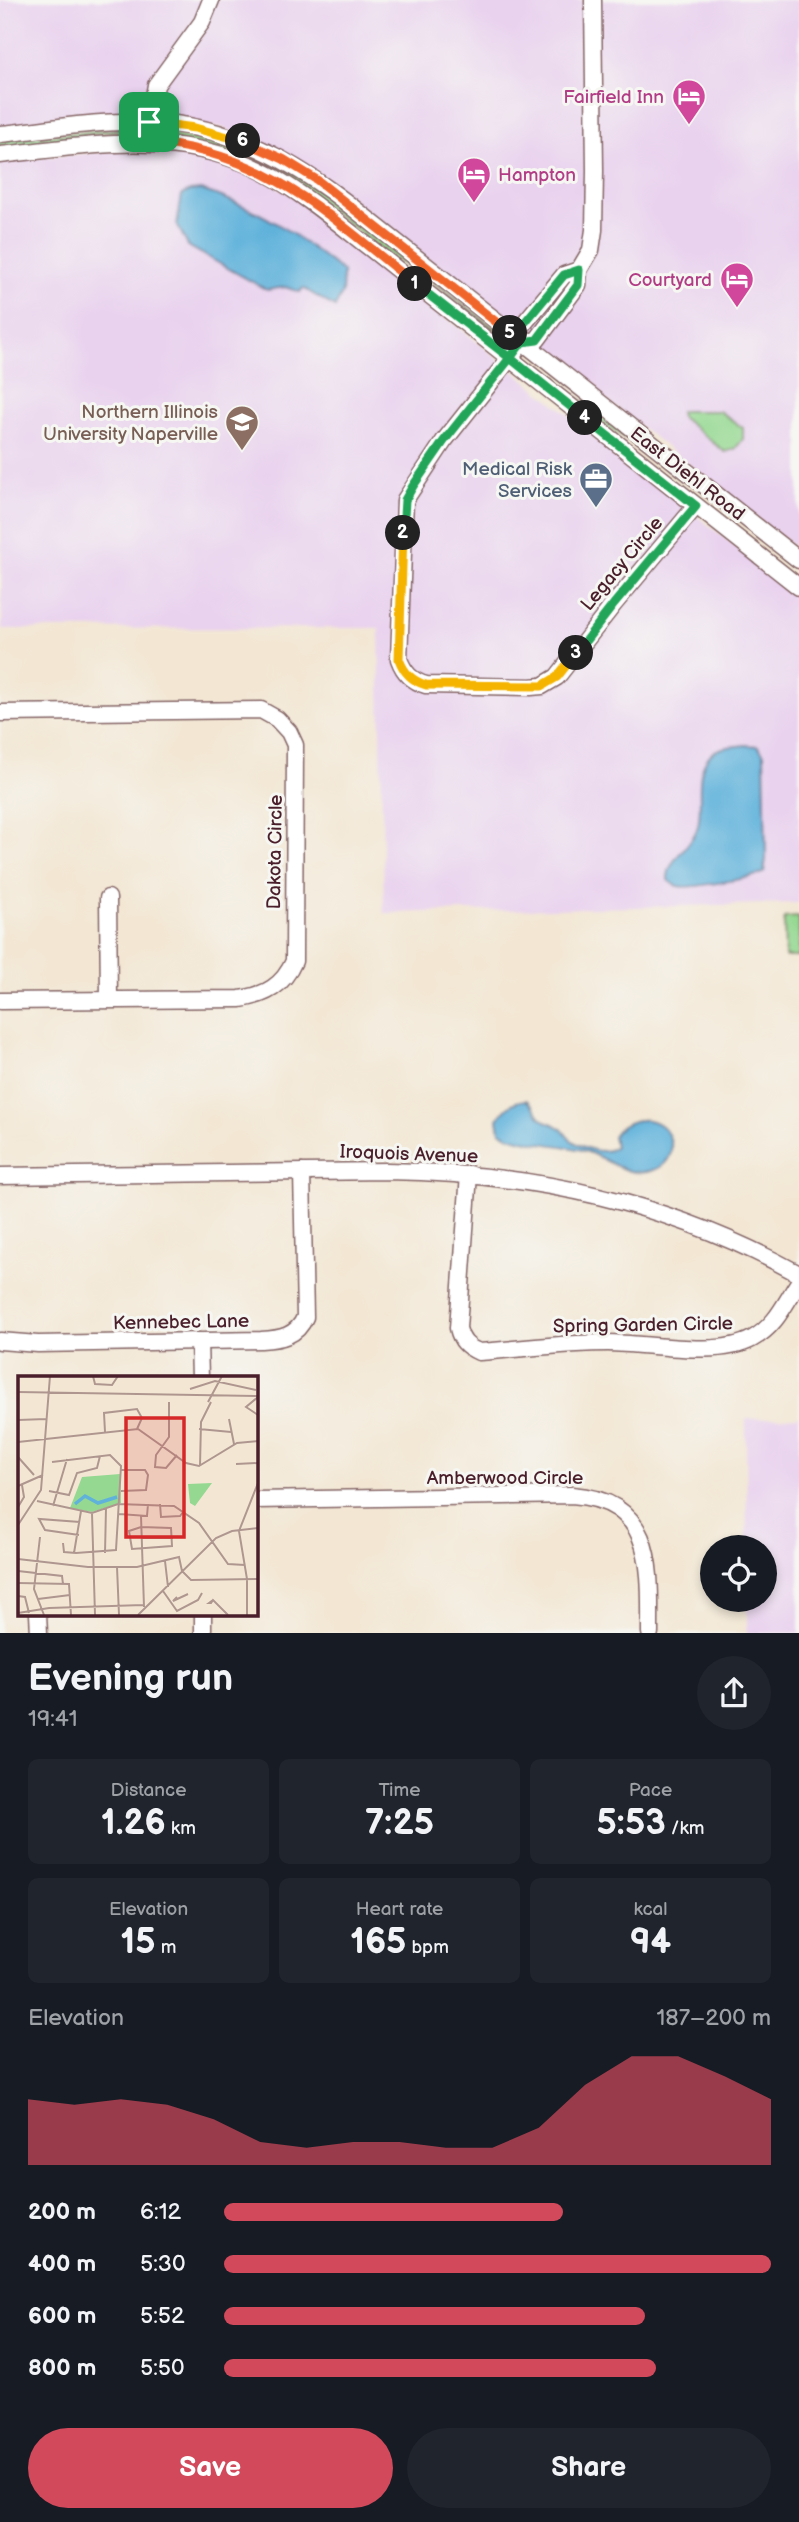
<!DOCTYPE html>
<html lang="en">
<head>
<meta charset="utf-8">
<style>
	body { margin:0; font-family:"Balsamiq Sans",sans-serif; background:#20242c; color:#f1f3f6; height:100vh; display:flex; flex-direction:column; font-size:26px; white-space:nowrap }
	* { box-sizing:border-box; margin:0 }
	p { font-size:23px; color:#9ea1a6 }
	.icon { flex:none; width:38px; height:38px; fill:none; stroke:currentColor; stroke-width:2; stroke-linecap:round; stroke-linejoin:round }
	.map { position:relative; height:1633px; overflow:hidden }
	.details { display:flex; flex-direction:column; background:#171b24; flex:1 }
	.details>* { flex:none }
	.controls { position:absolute; left:700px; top:1535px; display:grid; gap:14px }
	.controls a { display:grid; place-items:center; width:77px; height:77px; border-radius:50%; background:#171b24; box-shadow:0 4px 10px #0003; font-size:35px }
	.pin { position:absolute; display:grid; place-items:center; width:60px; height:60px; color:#fff; margin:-30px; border-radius:14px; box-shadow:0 4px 10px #0006 }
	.km { position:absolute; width:35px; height:35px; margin:-18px; border-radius:50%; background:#222; color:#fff; font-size:19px; line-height:35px; text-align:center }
	.round { display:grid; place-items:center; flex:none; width:74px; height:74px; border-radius:37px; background:#20242c }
	.headline { display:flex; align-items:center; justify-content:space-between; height:119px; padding:0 28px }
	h1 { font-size:38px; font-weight:600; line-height:52px }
	.metrics { display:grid; grid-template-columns:repeat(3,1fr); gap:10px; height:119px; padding:7px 28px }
	.metrics div { display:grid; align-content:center; border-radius:10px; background:#20242c; text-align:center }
	.metrics b { font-size:35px; font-weight:600 }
	.metrics small { font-size:19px; font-weight:400 }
	.metrics p { font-size:19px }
	.chart { height:196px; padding:14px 28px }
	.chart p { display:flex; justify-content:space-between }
	.chart svg { width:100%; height:126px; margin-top:7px; fill:#d1495b; opacity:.7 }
	.action { display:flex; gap:14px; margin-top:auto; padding:14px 28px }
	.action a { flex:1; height:80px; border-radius:42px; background:#d1495b; color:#fff; font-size:28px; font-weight:600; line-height:80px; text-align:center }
	.action a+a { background:#20242c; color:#f1f3f6 }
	ul { padding:0 28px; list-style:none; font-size:23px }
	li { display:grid; grid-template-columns:112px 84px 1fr; align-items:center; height:52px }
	li i { height:18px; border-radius:9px; background:#d1495b }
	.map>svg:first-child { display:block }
</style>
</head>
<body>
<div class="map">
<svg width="799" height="1633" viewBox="0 0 799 1633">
	<rect width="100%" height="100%" fill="#f6f6f2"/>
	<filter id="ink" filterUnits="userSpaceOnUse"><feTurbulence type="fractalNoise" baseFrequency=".0143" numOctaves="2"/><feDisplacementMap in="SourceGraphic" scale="14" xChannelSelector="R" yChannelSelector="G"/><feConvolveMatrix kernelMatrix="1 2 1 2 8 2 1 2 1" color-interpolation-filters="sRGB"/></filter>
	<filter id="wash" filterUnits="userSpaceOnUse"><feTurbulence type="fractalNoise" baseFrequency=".00686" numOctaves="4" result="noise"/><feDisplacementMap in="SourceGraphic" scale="28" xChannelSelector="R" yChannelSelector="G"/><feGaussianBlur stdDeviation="1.57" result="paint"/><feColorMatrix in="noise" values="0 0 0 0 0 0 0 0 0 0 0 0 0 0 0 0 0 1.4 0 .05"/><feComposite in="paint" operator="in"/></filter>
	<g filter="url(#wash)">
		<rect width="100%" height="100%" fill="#f3e7d4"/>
		<g fill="#e9d2ee">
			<polygon points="0,0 799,0 799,551 317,172 280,151 220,127 0,128"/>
			<polygon points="143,149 208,158 260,177 291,195 799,597 799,903 384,913 379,628 2,629 0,161"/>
			<polygon points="799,1415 799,1633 747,1633 747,1600 765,1600 765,1547 747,1547 746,1419 797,1417"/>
		</g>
		<g fill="#94d891" stroke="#6f7c5e" stroke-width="2">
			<path d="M123 128 124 130C82 135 42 145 0 149V140Z"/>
			<path d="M172 135C212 143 264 155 300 175L497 330 495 331 423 274 386 253 306 191 171 139Z"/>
			<polygon points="540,371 572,395 613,420 683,477 681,479 641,447 598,421 537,373"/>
			<polygon points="683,411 719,411 743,428 743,439 735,449 725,452 681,417 680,412"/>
			<polygon points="799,917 799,957 785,957 784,918"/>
		</g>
		<g fill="#60b2db" stroke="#556883" stroke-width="2">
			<path d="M201 190C262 209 294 233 343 272L342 293 335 307 303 288 300 292 285 287 267 290 188 246 177 224 182 195 190 191Z"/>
			<path d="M745 745 758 746 764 754 766 859 764 872C755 878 688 889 678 886 673 885 672 883 668 880 667 859 691 847 697 829 705 807 692 774 710 755 719 746 733 747 745 745Z"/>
			<path d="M526 1100C536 1105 536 1115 544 1120 548 1123 555 1124 559 1127 564 1130 566 1136 570 1139 580 1147 606 1157 615 1146L613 1136C618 1127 629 1121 640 1120 669 1116 685 1157 656 1169 629 1181 608 1158 585 1151 560 1143 522 1145 500 1131L498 1119C505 1108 512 1101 526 1100Z"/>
		</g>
	</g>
	<g filter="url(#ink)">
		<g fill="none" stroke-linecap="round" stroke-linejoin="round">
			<g stroke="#856566" stroke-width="19">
				<g id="minor">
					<path d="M593 0 595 171 594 230 591 250 579 270 578 285 537 340 522 343 444 441 405 500 399 659C404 673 412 681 426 685L531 687 542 686 557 677 614 604 696 506"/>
					<polyline points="148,130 156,85 202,22 211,0"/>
					<path d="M0 134C49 129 100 120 149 122 229 124 295 162 356 210L799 560"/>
					<path d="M0 155C95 145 188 127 275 178 309 198 339 224 370 248L799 587"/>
					<polyline points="522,343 521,327 564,275 579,270"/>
					<path d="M0 713 261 710 277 719 289 732 295 745 294 961C283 986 266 995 240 999L0 1001"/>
					<polyline points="108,898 109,999"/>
					<path d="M469 1174 458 1328C461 1341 467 1347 479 1352 522 1349 565 1343 608 1343 648 1343 717 1358 752 1339 776 1326 785 1303 799 1282"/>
					<path d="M0 1176 387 1171C534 1173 669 1202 799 1274"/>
					<path d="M0 1341 38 1344 261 1340C281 1339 297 1336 305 1317L302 1172"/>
					<polyline points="199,1341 200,1378"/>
					<path d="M256 1500 572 1495C656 1501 650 1569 650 1633"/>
					<polyline points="38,1614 39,1633"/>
					<polyline points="203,1614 203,1633"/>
				</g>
			</g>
			<use href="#minor" stroke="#fff" stroke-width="16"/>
		</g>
	</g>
	<g fill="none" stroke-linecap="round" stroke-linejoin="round" filter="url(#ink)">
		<g stroke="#fff" stroke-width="14">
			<path id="split-1" d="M149 122 147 142C266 151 327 214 415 284"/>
		</g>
		<g stroke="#fff" stroke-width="14">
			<polyline id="split-2" points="403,533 405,500 413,486 444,441 510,358 415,284"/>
		</g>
		<g stroke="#fff" stroke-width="14">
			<path id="split-3" d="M403 533 399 659C404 673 412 681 426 685L542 686 557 677 576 653"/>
		</g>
		<g stroke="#fff" stroke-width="14">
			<polyline id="split-4" points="576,653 614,604 696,506 585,418"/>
		</g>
		<g stroke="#fff" stroke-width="14">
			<polyline id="split-5" points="510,333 522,342 521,327 564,275 579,270 578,285 537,340 522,342 510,358 585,418"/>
		</g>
		<g stroke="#fff" stroke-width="14">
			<polyline id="split-6" points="243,141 283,159 317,180 510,333"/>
		</g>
		<g stroke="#fff" stroke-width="14">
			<polyline id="split-7" points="149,122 195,128 243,141"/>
		</g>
		<use href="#split-1" stroke="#f0652b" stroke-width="9"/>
		<use href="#split-2" stroke="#22a559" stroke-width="9"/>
		<use href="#split-3" stroke="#f5b400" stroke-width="9"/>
		<use href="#split-4" stroke="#22a559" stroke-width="9"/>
		<use href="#split-5" stroke="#22a559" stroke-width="9"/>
		<use href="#split-6" stroke="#f0652b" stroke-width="9"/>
		<use href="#split-7" stroke="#f5b400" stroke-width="9"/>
	</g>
	<defs>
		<g id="hotel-pin" transform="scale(1.75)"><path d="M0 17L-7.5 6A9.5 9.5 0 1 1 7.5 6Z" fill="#d1479c" stroke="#f6f6f2"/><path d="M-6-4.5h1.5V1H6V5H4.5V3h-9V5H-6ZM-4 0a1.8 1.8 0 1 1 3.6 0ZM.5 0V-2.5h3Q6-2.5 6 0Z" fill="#fff"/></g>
		<g id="university-pin" transform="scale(1.75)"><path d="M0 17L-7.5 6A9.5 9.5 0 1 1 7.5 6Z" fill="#8d6e63" stroke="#f6f6f2"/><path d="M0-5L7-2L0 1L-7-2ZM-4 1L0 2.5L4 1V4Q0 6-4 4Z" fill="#fff"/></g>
		<g id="office-pin" transform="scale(1.75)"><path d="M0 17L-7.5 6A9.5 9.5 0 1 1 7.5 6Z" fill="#5c6f8a" stroke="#f6f6f2"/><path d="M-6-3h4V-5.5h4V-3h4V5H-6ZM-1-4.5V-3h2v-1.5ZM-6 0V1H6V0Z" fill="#fff"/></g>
	</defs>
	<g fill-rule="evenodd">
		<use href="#hotel-pin" x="689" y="96"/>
		<use href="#hotel-pin" x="474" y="174"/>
		<use href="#hotel-pin" x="737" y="279"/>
		<use href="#university-pin" x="242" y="422"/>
		<use href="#office-pin" x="596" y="479"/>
	</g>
	<g text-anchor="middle" stroke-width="6" stroke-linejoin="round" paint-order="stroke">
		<g font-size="19" fill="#b23c85" stroke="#f6f6f2" text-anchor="end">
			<text x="664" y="103">Fairfield Inn</text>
			<text x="498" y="181" text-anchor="start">Hampton</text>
			<text x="712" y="286">Courtyard</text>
		</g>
		<g font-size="19" fill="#785e54" stroke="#f6f6f2" text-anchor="end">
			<text x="218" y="418">Northern Illinois<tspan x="218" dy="22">University Naperville</tspan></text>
		</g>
		<g font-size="19" fill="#4e5e75" stroke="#f6f6f2" text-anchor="end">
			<text x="572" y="475">Medical Risk<tspan x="572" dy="22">Services</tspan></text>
		</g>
		<g font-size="19" fill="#4a1f2b" stroke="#f6f6f2">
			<text transform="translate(688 473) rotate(38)" y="7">East Diehl Road</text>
			<text transform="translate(621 563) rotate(-50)" y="7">Legacy Circle</text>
			<text transform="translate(274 852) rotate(-89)" y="7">Dakota Circle</text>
			<text transform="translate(409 1153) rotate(2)" y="7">Iroquois Avenue</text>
			<text transform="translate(181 1321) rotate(-1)" y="7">Kennebec Lane</text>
			<text transform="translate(643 1324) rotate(-1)" y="7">Spring Garden Circle</text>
			<text x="505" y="1484">Amberwood Circle</text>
		</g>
	</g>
	<g transform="translate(18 1376)">
		<rect width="240" height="240" fill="#f3e7d4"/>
		<path d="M102 98 103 127 74 136 52 132 64 101ZM194 107 177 130 172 127 170 108Z" fill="#94d891"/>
		<path fill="none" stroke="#60b2db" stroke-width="3.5" d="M57 128 67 120 80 127 99 121"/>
		<path fill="none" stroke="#af9790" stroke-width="2" d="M75 0 77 8 94 9 100 0M172 13 197 5 238 14M0 16 240 20M240 21 228 31 240 39M151 26V61L138 79 137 91 148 92 159 79M190 26 204 0M211 43 216 68M0 44 28 43M181 53 213 56M87 56 86 37 119 33 124 42 119 53M0 66 120 53 168 87 181 90 219 67 240 65M0 81 16 99M34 86 92 79 103 90 98 174 58 177 46 176 45 167M218 88 240 87M182 90 183 46 193 26M103 94H127L130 99 128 114 103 115M0 110 25 99M31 115 51 119 59 97 79 92 82 80M19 125 74 137 100 128 156 130 181 147 210 188 227 189M142 128 143 141 162 140 166 135M35 130 49 83M0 131 6 121 4 109M74 137 77 239M101 138 129 140 130 128M123 140 126 231M0 149 23 114 32 0M123 151 153 152 154 170 114 173 111 155ZM61 159 27 154 21 143 62 146M22 161 16 213 26 239M123 162H155M56 177 63 135M87 177 88 132M0 183 70 191H119L161 181 164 195 173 204 240 203M147 185 150 211M99 191 101 239M0 195 44 200 45 208M0 207 51 208 53 239M145 215 159 235 180 224 184 217M0 220 7 221 11 237M159 221 155 225 170 218M20 223 52 219M195 224 191 227H193L195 224 210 239M0 237 31 232 125 229M120 239 198 162 214 155 240 152M229 239V203L221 155 240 107"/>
		<path fill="#d62828" fill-opacity="0.15" stroke="#d62828" stroke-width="3.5" d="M108 42H166V161H108Z"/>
		<rect width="240" height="240" fill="none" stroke="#4a1f2b" stroke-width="3.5"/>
	</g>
</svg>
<div class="controls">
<a><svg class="icon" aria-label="locate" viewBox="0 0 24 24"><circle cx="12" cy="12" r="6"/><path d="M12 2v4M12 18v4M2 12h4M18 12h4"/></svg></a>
</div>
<div class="pin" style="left:149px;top:122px;background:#1e9e55"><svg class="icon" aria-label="arrive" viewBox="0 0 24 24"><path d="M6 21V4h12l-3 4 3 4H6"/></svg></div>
<b class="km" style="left:415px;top:284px">1</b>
<b class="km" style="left:403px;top:533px">2</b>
<b class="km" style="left:576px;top:653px">3</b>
<b class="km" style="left:585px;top:418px">4</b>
<b class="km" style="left:510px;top:333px">5</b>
<b class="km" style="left:243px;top:141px">6</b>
</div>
<section class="details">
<div class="headline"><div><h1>Evening run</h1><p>19:41</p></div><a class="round"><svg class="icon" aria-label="share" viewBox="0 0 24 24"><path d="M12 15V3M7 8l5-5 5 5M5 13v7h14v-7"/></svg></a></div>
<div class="metrics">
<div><p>Distance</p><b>1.26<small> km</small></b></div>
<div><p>Time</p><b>7:25</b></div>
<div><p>Pace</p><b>5:53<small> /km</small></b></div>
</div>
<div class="metrics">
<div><p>Elevation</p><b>15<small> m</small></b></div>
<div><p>Heart rate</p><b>165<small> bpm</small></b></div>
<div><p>kcal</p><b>94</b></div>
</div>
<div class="chart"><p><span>Elevation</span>187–200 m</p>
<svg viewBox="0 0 160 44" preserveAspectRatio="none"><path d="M0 44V21L10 23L20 21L30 23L40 28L50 36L60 38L70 36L80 36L90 38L100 38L110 31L120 16L130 6L140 6L150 13L160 21V44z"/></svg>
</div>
<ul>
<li><b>200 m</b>6:12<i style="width:62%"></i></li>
<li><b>400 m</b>5:30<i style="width:100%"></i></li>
<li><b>600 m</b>5:52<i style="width:77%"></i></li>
<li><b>800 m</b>5:50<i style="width:79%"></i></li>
</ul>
<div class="action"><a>Save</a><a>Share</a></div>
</section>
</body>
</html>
